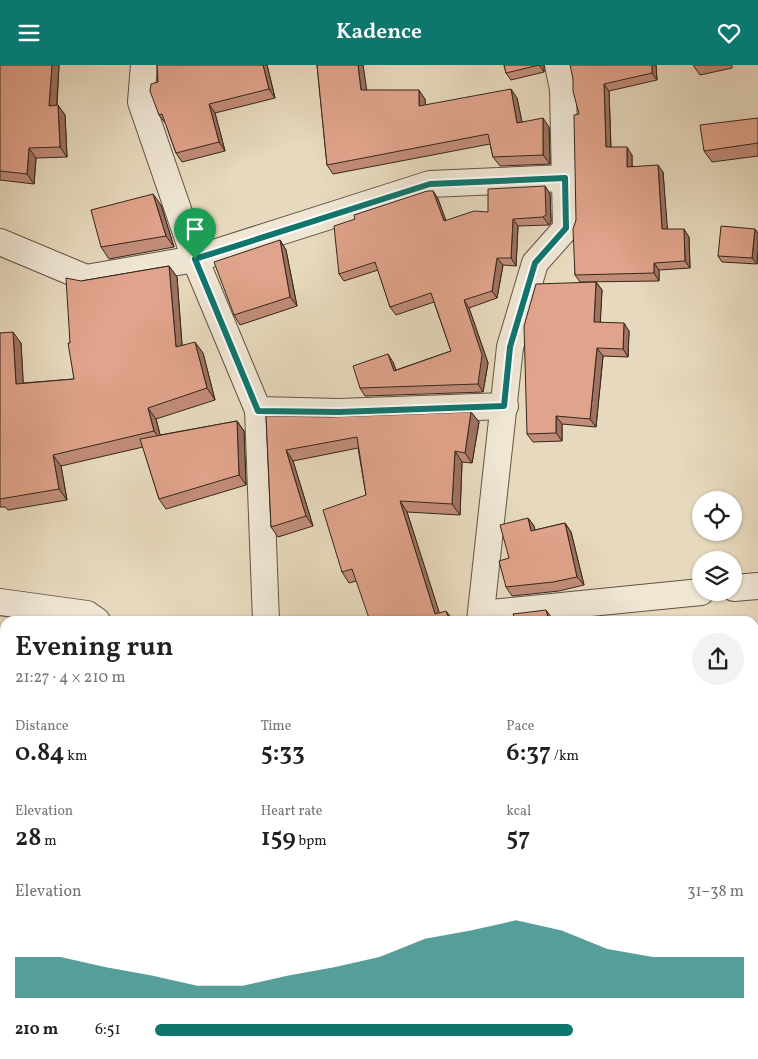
<!DOCTYPE html>
<html lang="en">
<head>
<meta charset="utf-8">
<style>
	body { margin:0; font-family:Vollkorn,serif; background:#f2f2f2; color:#202124; height:100vh; display:flex; flex-direction:column; font-size:19px; white-space:nowrap }
	* { box-sizing:border-box; margin:0 }
	p { font-size:16px; color:#757577 }
	.icon { flex:none; width:28px; height:28px; fill:none; stroke:currentColor; stroke-width:2; stroke-linecap:round; stroke-linejoin:round }
	.map { position:relative; flex:1; overflow:hidden }
	.drawer { position:absolute; left:0px; top:551px; width:759px; height:444px; display:flex; flex-direction:column; background:#fff; border-radius:15px 15px 0 0; box-shadow:0 1px 4px #0004 }
	.drawer>* { flex:none }
	.controls { position:absolute; left:692px; top:426px; display:grid; gap:10px }
	.controls a { display:grid; place-items:center; width:50px; height:50px; border-radius:50%; background:#fff; box-shadow:0 1px 4px #0004; font-size:25px }
	.pin { position:absolute; display:grid; place-items:center; width:42px; height:42px; color:#fff; margin:-51px -21px; border-radius:50% 50% 50% 0; rotate:-45deg; box-shadow:0 0 5px #0007 }
	.pin .icon { rotate:45deg }
	.round { display:grid; place-items:center; flex:none; width:52px; height:52px; border-radius:26px; background:#f2f2f2 }
	.overview { display:flex; align-items:center; justify-content:space-between; height:85px; padding:0 15px }
	h1 { font-size:28px; font-weight:600; line-height:38px }
	.stats { display:grid; grid-template-columns:repeat(3,1fr); gap:8px; height:85px; padding:5px 15px }
	.stats div { display:grid; align-content:center }
	.stats b { font-size:25px; font-weight:600 }
	.stats small { font-size:14px; font-weight:400 }
	.stats p { font-size:14px }
	.chart { height:140px; padding:10px 15px }
	.chart p { display:flex; justify-content:space-between }
	.chart svg { width:100%; height:90px; margin-top:5px; fill:#0f766e; opacity:.7 }
	ul { padding:0 15px; list-style:none; font-size:16px }
	li { display:grid; grid-template-columns:80px 60px 1fr; align-items:center; height:38px }
	li i { height:12px; border-radius:6px; background:#0f766e }
	header { display:flex; justify-content:space-between; align-items:center; height:65px; padding:0 15px; background:#0f766e; color:#fff; font-size:22px; font-weight:600 }
	.map>svg:first-child { display:block }
</style>
</head>
<body>
<header><svg class="icon" aria-label="menu" viewBox="0 0 24 24"><path d="M4 6h16M4 12h16M4 18h16"/></svg>Kadence<svg class="icon" aria-label="heart" viewBox="0 0 24 24"><path d="M12 20l-8-8c-3-5 5-10 8-4 3-6 11-1 8 4z"/></svg></header>
<div class="map">
<svg width="758" height="994" viewBox="0 0 758 994">
	<rect width="100%" height="100%" fill="#e7d9bd"/>
	<filter id="stains"><feTurbulence type="fractalNoise" baseFrequency=".004" numOctaves="4"/><feColorMatrix values="0 0 0 0 .2 0 0 0 0 .09 0 0 0 0 .02 0 0 0 .5 -.17"/></filter>
	<radialGradient id="worn" r=".72"><stop offset=".6" stop-color="#630" stop-opacity="0"/><stop offset="1" stop-color="#630" stop-opacity=".3"/></radialGradient>
	<g fill="none" stroke-linecap="round" stroke-linejoin="round">
		<g stroke="#625345" stroke-width="28">
			<g id="minor">
				<polyline points="144,0 141,37 195,194 258,345 339,347 505,341"/>
				<polyline points="0,177 86,213 195,194 430,119 565,113"/>
				<polyline points="258,345 266,556"/>
				<polyline points="734,523 758,521"/>
				<polyline points="0,537 87,549 97,556"/>
				<polyline points="481,549 701,527"/>
				<polyline points="480,556 510,282 535,198 566,163 563,24 558,0"/>
				<polyline points="271,990 271,994"/>
				<polyline points="42,994 43,990"/>
				<polyline points="437,994 438,990"/>
			</g>
		</g>
		<use href="#minor" stroke="#efe6d4" stroke-width="26"/>
	</g>
	<g fill="#c18c78" stroke="#36261d">
		<polygon points="0,0 59,0 57,40 65,50 67,92 36,93 34,119 0,115"/>
		<polygon points="157,0 267,0 275,33 215,48 225,86 182,97 176,88 166,59 159,50"/>
		<polygon points="317,0 363,0 366,25 425,34 425,40 517,33 522,57 549,62 550,99 500,101 493,92 490,79 333,109 327,100"/>
		<polygon points="504,0 544,0 544,7 511,15 506,8"/>
		<polygon points="656,0 657,15 609,26 611,82 632,90 632,101 663,107 667,164 689,172 690,203 659,205 659,216 580,217 575,210 579,49 573,14"/>
		<polygon points="693,0 732,0 732,3 700,10"/>
		<polygon points="758,53 758,91 712,97 704,86"/>
		<polygon points="545,121 550,129 551,157 549,160 518,161 516,201 503,200 497,233 469,243 488,298 483,327 365,331 360,323 393,297 396,305 451,286 434,237 396,250 390,242 378,205 344,216 339,209 355,154 433,126 438,134 446,156 488,147"/>
		<polygon points="161,140 174,182 109,194 101,182"/>
		<polygon points="758,168 758,184 757,199 722,197 718,191"/>
		<polygon points="280,175 286,185 297,241 240,260 234,250"/>
		<polygon points="169,201 177,212 182,280 203,288 215,335 156,354 160,370 237,356 244,366 246,420 166,444 159,434 143,382 61,401 67,435 8,445 5,442 0,442 0,268 21,278 23,318 74,314 70,278 81,216"/>
		<polygon points="596,217 602,225 600,257 629,266 628,292 603,291 596,362 562,359 562,376 533,377 527,369"/>
		<polygon points="471,347 479,357 472,398 462,397 460,450 407,447 439,548 450,556 356,516 349,518 342,507 366,430 358,383 293,396 313,461 278,472 271,462 266,351 332,352"/>
		<polygon points="528,453 534,461 535,465 565,458 571,467 584,520 559,526 512,531 506,522 509,493"/>
		<polygon points="754,766 758,767 758,814 754,813"/>
		<rect x="287" y="990" width="56" height="4"/>
		<polygon points="423,990 423,994 390,994 389,993"/>
		<polygon points="439,990 588,990 587,994 442,994"/>
	</g>
	<g fill="#9d7261" stroke="#36261d">
		<polygon points="52,0 59,0 56,51 49,41"/>
		<polygon points="263,0 267,0 275,33 269,24"/>
		<polygon points="358,0 363,0 368,34 361,25"/>
		<polygon points="539,0 544,0 544,7"/>
		<polygon points="652,0 656,0 657,15 652,8"/>
		<polygon points="604,19 609,26 611,89 606,82"/>
		<polygon points="511,24 517,33 524,67 517,58"/>
		<polygon points="419,25 425,34 426,50 419,41"/>
		<polygon points="209,39 215,48 225,86 219,77"/>
		<polygon points="58,40 65,50 67,92 60,82"/>
		<polygon points="543,53 549,62 550,99 543,90"/>
		<polygon points="627,82 632,90 632,109 627,102"/>
		<polygon points="29,83 36,93 34,119 27,109"/>
		<polygon points="658,100 663,107 668,171 662,164"/>
		<polygon points="545,121 550,129 551,157 549,160 543,152"/>
		<polygon points="433,126 438,134 449,164 444,156"/>
		<polygon points="153,129 161,140 174,182 166,171"/>
		<polygon points="513,154 518,161 516,201 511,193"/>
		<polygon points="684,164 689,172 690,203 685,196"/>
		<polygon points="755,164 758,168 758,184 757,199 752,193"/>
		<polygon points="280,175 286,185 297,241 290,232"/>
		<polygon points="497,193 503,200 497,233 492,226"/>
		<polygon points="654,198 659,205 659,216 654,208"/>
		<polygon points="169,201 177,212 183,294 176,282"/>
		<polygon points="596,217 602,225 600,265 594,257"/>
		<polygon points="464,235 469,243 488,298 483,327 478,319"/>
		<polygon points="624,258 629,266 628,292 623,284"/>
		<polygon points="13,267 21,278 24,330 16,319"/>
		<polygon points="195,277 203,288 215,335 207,323"/>
		<polygon points="597,283 603,291 596,362 590,354"/>
		<polygon points="388,289 393,297 399,314 394,306"/>
		<polygon points="148,343 156,354 162,377 154,366"/>
		<polygon points="471,347 479,357 472,398 465,388"/>
		<polygon points="556,351 562,359 562,376 556,368"/>
		<polygon points="237,356 244,366 246,420 239,410"/>
		<polygon points="286,385 293,396 313,461 306,451"/>
		<polygon points="455,386 462,397 460,450 452,439"/>
		<polygon points="53,390 61,401 67,435 59,424"/>
		<polygon points="400,436 407,447 442,556 435,549"/>
		<polygon points="528,453 534,461 537,475 531,466"/>
		<polygon points="565,458 571,467 584,520 577,512"/>
		<polygon points="546,545 554,556 549,556"/>
		<polygon points="446,546 454,556 450,556"/>
		<polygon points="332,990 343,990 343,994 334,994"/>
		<polygon points="416,990 423,990 423,994 419,994"/>
		<polygon points="575,990 588,990 587,994 574,994"/>
		<polygon points="694,990 705,990 704,994 693,994"/>
	</g>
	<g fill="#e0a38b" stroke="#36261d">
		<polygon points="0,0 52,0 49,41 58,40 60,82 29,83 27,109 0,106"/>
		<polygon points="157,0 263,0 269,24 209,39 219,77 176,88 162,49 159,50 150,26 151,19 158,17"/>
		<polygon points="317,0 358,0 361,25 419,25 419,41 511,24 517,58 543,53 543,90 493,92 488,69 327,100"/>
		<polygon points="504,0 539,0 506,8"/>
		<polygon points="570,0 652,0 652,8 604,19 606,82 627,82 627,102 658,100 662,164 684,164 685,196 654,198 654,208 575,210 573,164 576,155 574,50 579,49 573,26 573,14"/>
		<polygon points="758,53 758,78 704,86 700,60"/>
		<polygon points="545,121 546,150 543,152 513,154 511,193 497,193 492,226 464,235 482,290 478,319 360,323 353,301 388,289 394,306 451,286 431,228 390,242 375,197 339,209 334,161 355,154 354,150 427,126 433,126 444,156 474,146 488,147 488,124"/>
		<polygon points="153,129 166,171 101,182 91,145"/>
		<polygon points="721,161 755,164 752,193 718,191"/>
		<polygon points="280,175 290,232 234,250 214,197"/>
		<polygon points="169,201 176,282 195,277 207,323 148,343 154,366 53,390 59,424 0,434 0,268 13,267 16,319 74,314 68,278 70,278 66,213 81,216"/>
		<polygon points="596,217 594,257 624,258 623,284 597,283 590,354 556,351 556,368 527,369 524,261 536,219"/>
		<polygon points="471,347 465,388 455,386 452,439 400,436 435,549 446,546 450,556 370,556 352,504 342,507 323,445 366,430 357,372 286,385 306,451 271,462 266,351 332,352"/>
		<polygon points="237,356 239,410 159,434 140,374"/>
		<polygon points="528,453 531,466 565,458 577,512 553,517 506,522 499,496 509,493 500,460"/>
		<polygon points="546,545 549,556 496,556 514,552 513,549"/>
		<polygon points="754,766 758,767 758,803 754,803"/>
		<polygon points="287,990 332,990 332,992 287,994"/>
		<polygon points="389,990 416,990 417,991 389,993"/>
		<polygon points="444,990 575,990 574,994 443,994"/>
		<polygon points="654,990 694,990 693,994 653,994"/>
	</g>
	<g fill="none" stroke-linecap="round" stroke-linejoin="round">
		<g stroke="#fff" stroke-width="10">
			<polygon id="route" points="565,113 566,163 535,198 510,282 504,341 339,347 258,346 195,194 430,119"/>
		</g>
		<use href="#route" stroke="#0f766e" stroke-width="6"/>
	</g>
	<rect width="100%" height="100%" filter="url(#stains)"/>
	<rect width="100%" height="100%" fill="url(#worn)"/>
</svg>
<div class="controls">
<a><svg class="icon" aria-label="locate" viewBox="0 0 24 24"><circle cx="12" cy="12" r="6"/><path d="M12 2v4M12 18v4M2 12h4M18 12h4"/></svg></a>
<a><svg class="icon" aria-label="layers" viewBox="0 0 24 24"><path d="M12 4l9 5-9 5-9-5zM3 14l9 5 9-5"/></svg></a>
</div>
<div class="pin" style="left:195px;top:194px;background:#1e9e55"><svg class="icon" aria-label="arrive" viewBox="0 0 24 24"><path d="M6 21V4h12l-3 4 3 4H6"/></svg></div>
<section class="drawer">
<div class="overview"><div><h1>Evening run</h1><p>21:27 · 4 × 210 m</p></div><a class="round"><svg class="icon" aria-label="share" viewBox="0 0 24 24"><path d="M12 15V3M7 8l5-5 5 5M5 13v7h14v-7"/></svg></a></div>
<div class="stats">
<div><p>Distance</p><b>0.84<small> km</small></b></div>
<div><p>Time</p><b>5:33</b></div>
<div><p>Pace</p><b>6:37<small> /km</small></b></div>
</div>
<div class="stats">
<div><p>Elevation</p><b>28<small> m</small></b></div>
<div><p>Heart rate</p><b>159<small> bpm</small></b></div>
<div><p>kcal</p><b>57</b></div>
</div>
<div class="chart"><p><span>Elevation</span>31–38 m</p>
<svg viewBox="0 0 160 44" preserveAspectRatio="none"><path d="M0 44V24L10 24L20 29L30 33L40 38L50 38L60 33L70 29L80 24L90 15L100 11L110 6L120 11L130 20L140 24L150 24L160 24V44z"/></svg>
</div>
<ul>
<li><b>210 m</b>6:51<i style="width:71%"></i></li>
</ul>
</section>
</div>
</body>
</html>
